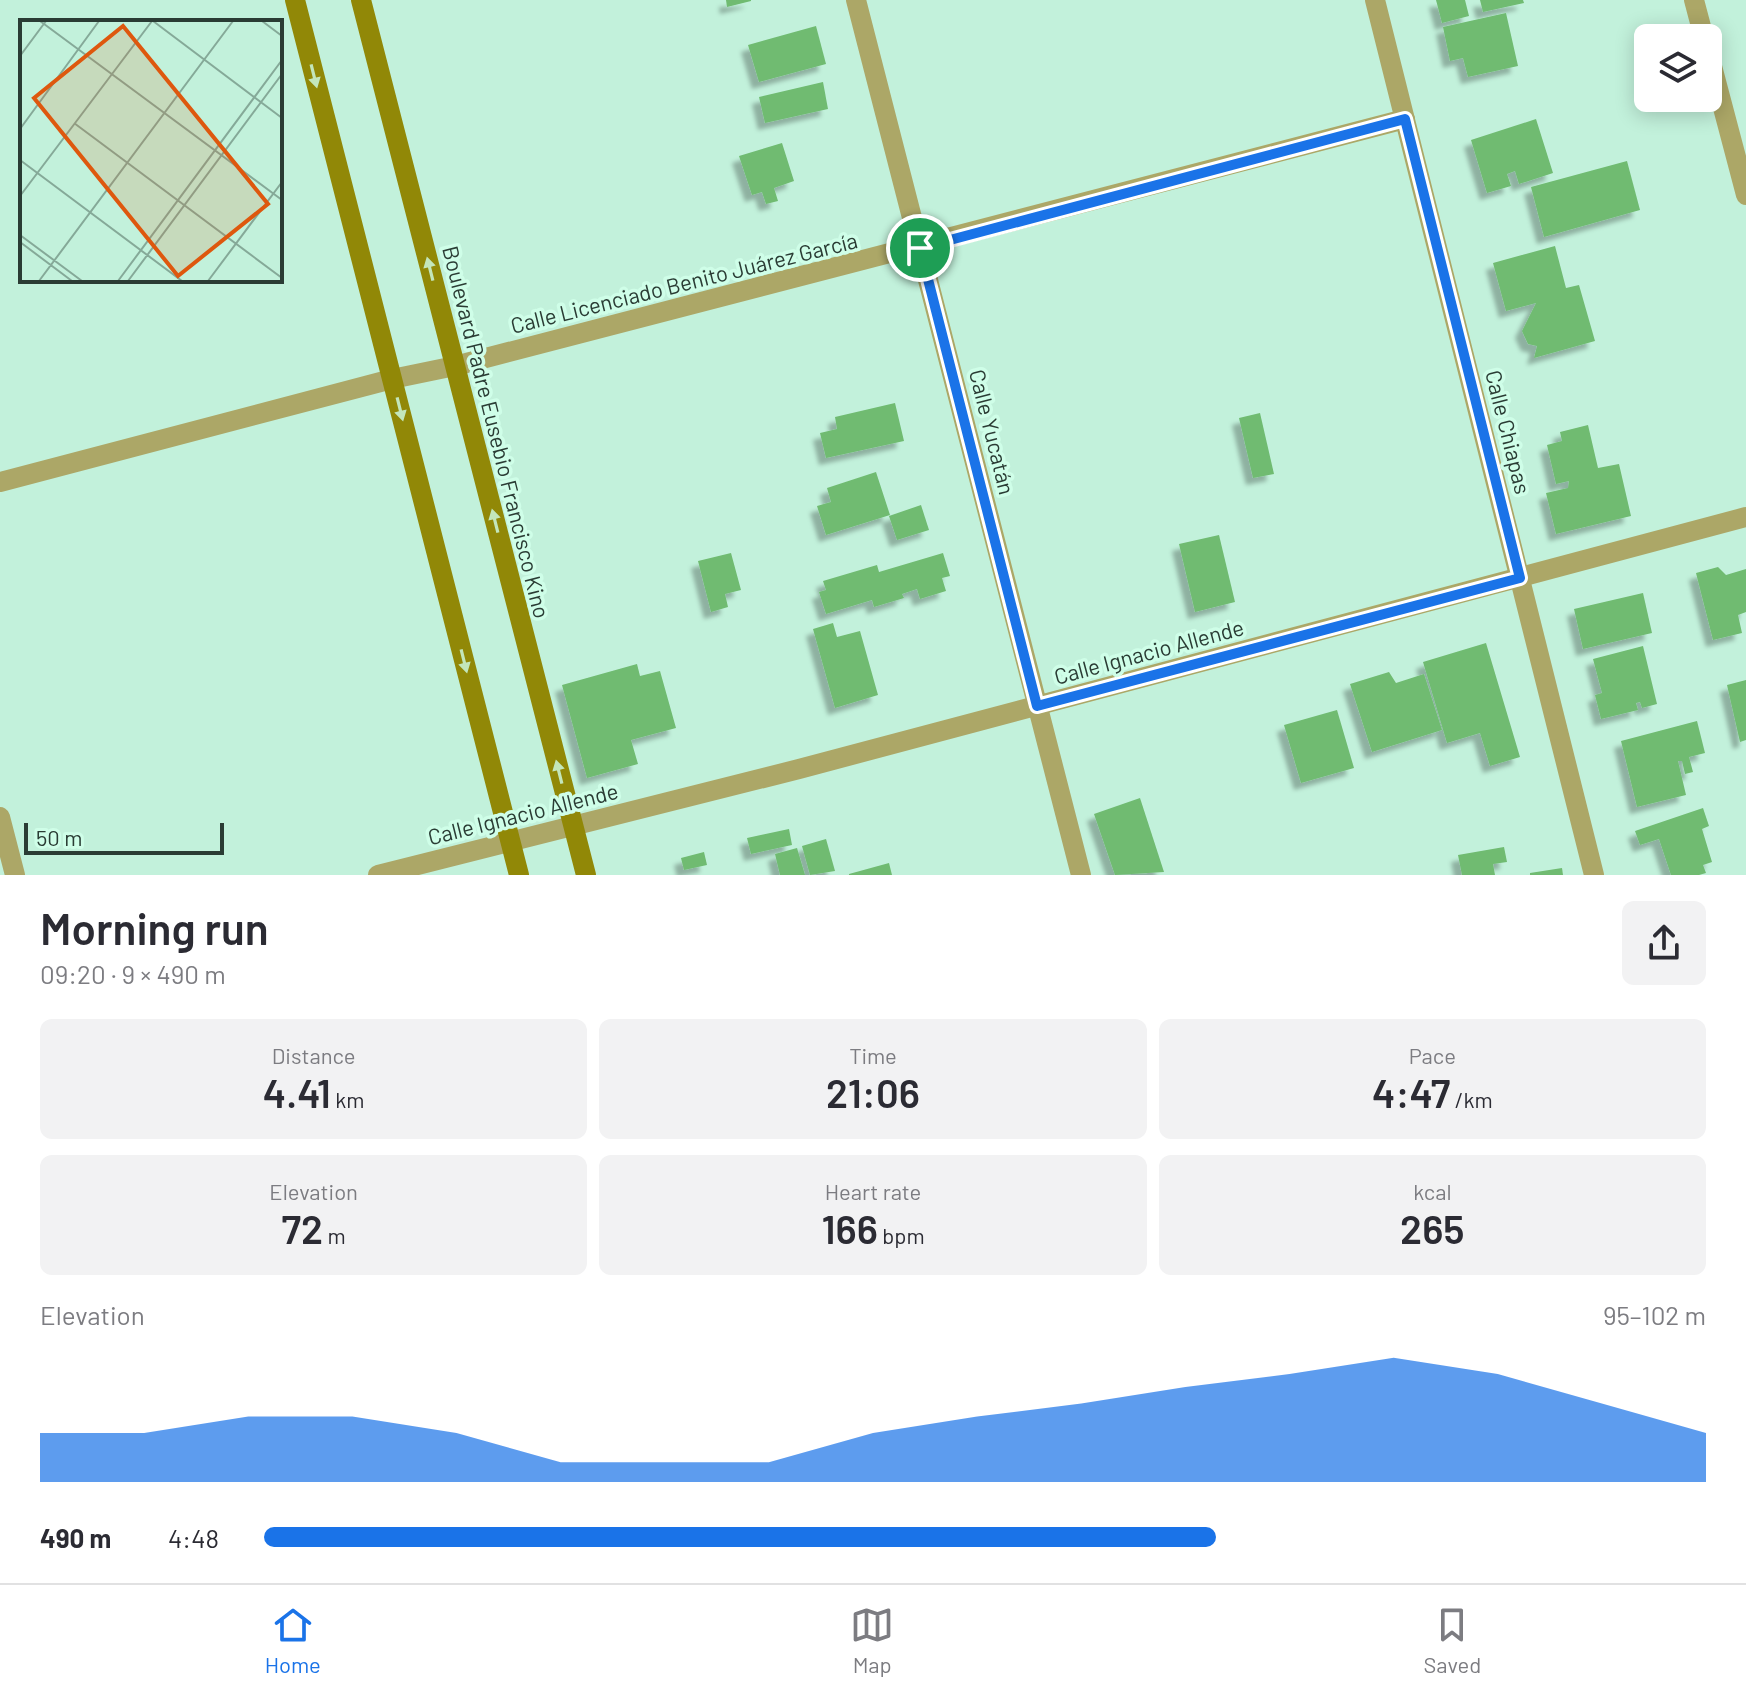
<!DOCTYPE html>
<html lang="en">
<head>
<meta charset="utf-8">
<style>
	body { margin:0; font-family:Barlow,sans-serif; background:#f2f2f3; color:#2b2b33; height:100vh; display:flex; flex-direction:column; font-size:30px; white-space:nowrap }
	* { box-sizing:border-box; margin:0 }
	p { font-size:26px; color:#7c7c81 }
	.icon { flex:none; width:44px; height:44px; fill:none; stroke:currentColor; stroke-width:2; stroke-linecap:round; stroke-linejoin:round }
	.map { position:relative; height:875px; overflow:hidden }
	.details { display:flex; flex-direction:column; background:#fff; flex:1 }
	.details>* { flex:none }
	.fabs { position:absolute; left:1634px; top:24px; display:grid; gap:16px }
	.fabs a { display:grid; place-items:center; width:88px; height:88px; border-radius:12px; background:#fff; box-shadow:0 4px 20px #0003; font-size:40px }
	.scale { position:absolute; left:24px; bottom:20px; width:200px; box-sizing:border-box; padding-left:8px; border:4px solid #2a3c34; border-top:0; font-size:22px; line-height:28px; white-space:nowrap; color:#2a3c34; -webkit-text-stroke:6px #cffee8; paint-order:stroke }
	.pin { position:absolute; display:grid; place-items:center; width:68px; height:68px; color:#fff; margin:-34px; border:4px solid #fff; border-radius:50%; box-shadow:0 2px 8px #0007 }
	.round { display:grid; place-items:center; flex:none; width:84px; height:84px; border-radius:12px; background:#f2f2f3 }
	.head { display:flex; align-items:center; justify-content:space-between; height:136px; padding:0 40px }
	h1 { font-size:44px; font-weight:600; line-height:60px }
	.figures { display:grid; grid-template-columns:repeat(3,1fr); gap:12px; height:136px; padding:8px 40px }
	.figures div { display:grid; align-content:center; border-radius:12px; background:#f2f2f3; text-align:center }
	.figures b { font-size:40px; font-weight:600 }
	.figures small { font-size:22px; font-weight:400 }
	.figures p { font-size:22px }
	.chart { height:224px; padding:16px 40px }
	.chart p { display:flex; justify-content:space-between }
	.chart svg { width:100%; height:144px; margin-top:8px; fill:#1a73e8; opacity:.7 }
	ul { padding:0 40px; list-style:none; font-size:26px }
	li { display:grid; grid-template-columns:128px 96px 1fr; align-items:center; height:60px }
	li i { height:20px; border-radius:10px; background:#1a73e8 }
	.dock { display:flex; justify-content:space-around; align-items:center; height:112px; border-top:2px solid #e1e1e2; background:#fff; font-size:22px; color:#7c7c81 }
	.dock a { display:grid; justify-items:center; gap:4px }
	.dock .current { color:#1a73e8 }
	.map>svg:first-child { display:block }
</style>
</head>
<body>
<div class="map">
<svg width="1746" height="875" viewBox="0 0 1746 875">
	<defs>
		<filter id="shadow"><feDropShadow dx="-7" dy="7" stdDeviation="2" flood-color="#0004"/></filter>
	</defs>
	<rect width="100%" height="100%" fill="#c2f1db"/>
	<g fill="#6fbb71" filter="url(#shadow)">
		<polygon points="726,0 751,0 751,1 727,7"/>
		<polygon points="1436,0 1465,0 1469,16 1442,23"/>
		<polygon points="1480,0 1523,0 1524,3 1483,12"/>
		<polygon points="1506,13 1518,66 1468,77 1463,58 1450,61 1443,27"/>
		<polygon points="816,26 826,64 759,82 748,45"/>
		<polygon points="823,82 828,109 765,123 759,97"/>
		<polygon points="1536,119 1553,173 1519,184 1515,171 1507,174 1511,186 1487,193 1471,140"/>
		<polygon points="782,143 794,181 774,188 778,201 766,204 762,192 752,195 739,156"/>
		<polygon points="1627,161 1640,210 1544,237 1531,187"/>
		<polygon points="1555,246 1566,288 1579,285 1595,341 1534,358 1537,346 1528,344 1522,331 1536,303 1506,311 1493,263"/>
		<polygon points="895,403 904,441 826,458 820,433 837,429 835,417"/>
		<polygon points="1260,413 1274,474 1253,478 1239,418"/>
		<polygon points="1588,425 1598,468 1619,464 1631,516 1556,534 1546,493 1568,488 1569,481 1556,484 1547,445 1562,441 1560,432"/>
		<polygon points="876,472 890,515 826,535 817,506 831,502 827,488"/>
		<polygon points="921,505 929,530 897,540 889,516"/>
		<polygon points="1219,535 1235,602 1195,612 1179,544"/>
		<polygon points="731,553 741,590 725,594 728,607 711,612 698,561"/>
		<polygon points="943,553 950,576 942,578 946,591 920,599 917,589 902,594 904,598 874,607 872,600 826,614 819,592 826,590 823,581 877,565 879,572"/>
		<polygon points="1718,567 1726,575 1746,569 1746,612 1738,615 1742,633 1713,640 1696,573"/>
		<polygon points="1643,593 1652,633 1583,649 1574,609"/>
		<polygon points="833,623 837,637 860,631 878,695 835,708 813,629"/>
		<polygon points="1486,643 1520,757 1490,766 1480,733 1447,743 1423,662"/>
		<polygon points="1643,646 1657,704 1642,708 1640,702 1636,703 1638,710 1601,719 1595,695 1602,693 1593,659"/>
		<polygon points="637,664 640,676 660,671 676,728 631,740 638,764 587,778 562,685"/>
		<polygon points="1389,672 1396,683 1424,674 1442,730 1372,752 1350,684"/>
		<polygon points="1746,680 1746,740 1740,742 1727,685"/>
		<polygon points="1337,710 1354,768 1301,783 1284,725"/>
		<polygon points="1697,721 1705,753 1689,757 1693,772 1685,774 1682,761 1678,761 1686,795 1637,807 1621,741"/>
		<polygon points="1140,798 1164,872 1115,875 1094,814"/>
		<polygon points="1703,808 1709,826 1702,829 1712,862 1703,865 1706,873 1699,875 1671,875 1659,839 1640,845 1635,831"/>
		<polygon points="789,829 792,845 751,854 747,838"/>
		<polygon points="826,839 835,871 810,875 802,846"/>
		<polygon points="1504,847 1507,862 1493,864 1495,875 1462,875 1458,855"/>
		<polygon points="797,848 805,875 780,875 775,854"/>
		<polygon points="704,852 707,865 684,870 681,858"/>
		<polygon points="889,863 892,875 849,875 849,874"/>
		<polygon points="1562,868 1563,875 1530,875 1530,873"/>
	</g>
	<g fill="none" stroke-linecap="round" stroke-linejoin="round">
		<g stroke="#aca767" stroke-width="20">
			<polyline points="856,0 1081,875"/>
			<polyline points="1375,0 1594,875"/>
			<polyline points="1694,0 1704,38"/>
			<polyline points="1708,51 1746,195"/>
			<polyline points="0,482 392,379 455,366 1405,119"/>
			<polyline points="0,817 15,875"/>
			<polyline points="378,875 799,769 1746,517"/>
		</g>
		<g stroke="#918807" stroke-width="20">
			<polyline points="295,0 519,875"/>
			<polyline points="361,0 586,875"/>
		</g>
	</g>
	<defs><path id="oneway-solid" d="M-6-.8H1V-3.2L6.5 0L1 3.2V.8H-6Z" transform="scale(2)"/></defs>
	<g fill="#c3e6bb">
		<use href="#oneway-solid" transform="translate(314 76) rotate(76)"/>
		<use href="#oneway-solid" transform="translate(430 269) rotate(-104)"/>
		<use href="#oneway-solid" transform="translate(400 409) rotate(76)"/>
		<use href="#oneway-solid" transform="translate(495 521) rotate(-104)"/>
		<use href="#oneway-solid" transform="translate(464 661) rotate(76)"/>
		<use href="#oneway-solid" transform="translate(559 772) rotate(-104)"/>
	</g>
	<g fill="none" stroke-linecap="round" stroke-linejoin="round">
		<g stroke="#fff" stroke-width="16">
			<polygon id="route" points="1405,119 1520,578 1037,706 920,248"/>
		</g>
		<use href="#route" stroke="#1a73e8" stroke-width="10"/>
	</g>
	<g text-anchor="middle" stroke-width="7" stroke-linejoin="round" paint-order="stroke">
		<g font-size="22" fill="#2a3c34" stroke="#cffee8">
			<text transform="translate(684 283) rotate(-14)" y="8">Calle Licenciado Benito Juárez García</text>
			<text transform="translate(496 432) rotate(76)" y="8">Boulevard Padre Eusebio Francisco Kino</text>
			<text transform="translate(992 432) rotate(76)" y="8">Calle Yucatán</text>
			<text transform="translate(1508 432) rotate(76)" y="8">Calle Chiapas</text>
			<text transform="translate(1149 652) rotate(-15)" y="8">Calle Ignacio Allende</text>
			<text transform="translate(523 814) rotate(-14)" y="8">Calle Ignacio Allende</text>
		</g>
	</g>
	<g transform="translate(20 20)">
		<rect width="262" height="262" fill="#c2f1db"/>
		<path fill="none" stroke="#85a998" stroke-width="2" d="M20 1 262 180M133 1 262 98M242 1 262 16M0 36 26 1M54 103 262 258M0 109 79 1M0 140 162 261M0 176 132 1M0 215 62 261M0 222 52 261M19 261 213 1M98 261 262 40M108 261 262 54M188 261 262 162"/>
		<path fill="#de580e" fill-opacity="0.15" stroke="#de580e" stroke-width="4" d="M103 6 248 184 158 256 14 78Z"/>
		<rect width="262" height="262" fill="none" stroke="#2a3c34" stroke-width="4"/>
	</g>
</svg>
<div class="fabs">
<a><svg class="icon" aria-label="layers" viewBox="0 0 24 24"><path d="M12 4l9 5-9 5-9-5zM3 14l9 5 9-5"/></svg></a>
</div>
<div class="scale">50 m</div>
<div class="pin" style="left:920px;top:248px;background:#1e9e55"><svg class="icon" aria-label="arrive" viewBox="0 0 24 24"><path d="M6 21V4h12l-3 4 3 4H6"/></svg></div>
</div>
<section class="details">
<div class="head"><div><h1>Morning run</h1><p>09:20 · 9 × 490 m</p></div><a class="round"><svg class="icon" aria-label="share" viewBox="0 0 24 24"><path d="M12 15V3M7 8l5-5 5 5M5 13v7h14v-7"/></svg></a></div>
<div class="figures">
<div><p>Distance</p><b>4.41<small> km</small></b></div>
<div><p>Time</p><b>21:06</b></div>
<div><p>Pace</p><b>4:47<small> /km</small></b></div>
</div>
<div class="figures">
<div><p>Elevation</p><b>72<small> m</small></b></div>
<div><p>Heart rate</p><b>166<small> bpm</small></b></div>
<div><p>kcal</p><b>265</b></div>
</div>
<div class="chart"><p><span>Elevation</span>95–102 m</p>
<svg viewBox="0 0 160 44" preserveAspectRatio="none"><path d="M0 44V29L10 29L20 24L30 24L40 29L50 38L60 38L70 38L80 29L90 24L100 20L110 15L120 11L130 6L140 11L150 20L160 29V44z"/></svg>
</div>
<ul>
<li><b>490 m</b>4:48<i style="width:66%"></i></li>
</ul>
</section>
<nav class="dock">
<a class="current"><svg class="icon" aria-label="home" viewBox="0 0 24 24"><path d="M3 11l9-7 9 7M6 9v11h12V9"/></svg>Home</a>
<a><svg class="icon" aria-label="map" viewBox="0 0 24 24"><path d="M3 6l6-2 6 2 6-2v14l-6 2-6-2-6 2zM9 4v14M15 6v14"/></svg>Map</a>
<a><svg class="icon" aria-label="saved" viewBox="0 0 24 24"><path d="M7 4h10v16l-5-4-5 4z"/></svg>Saved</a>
</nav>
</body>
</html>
